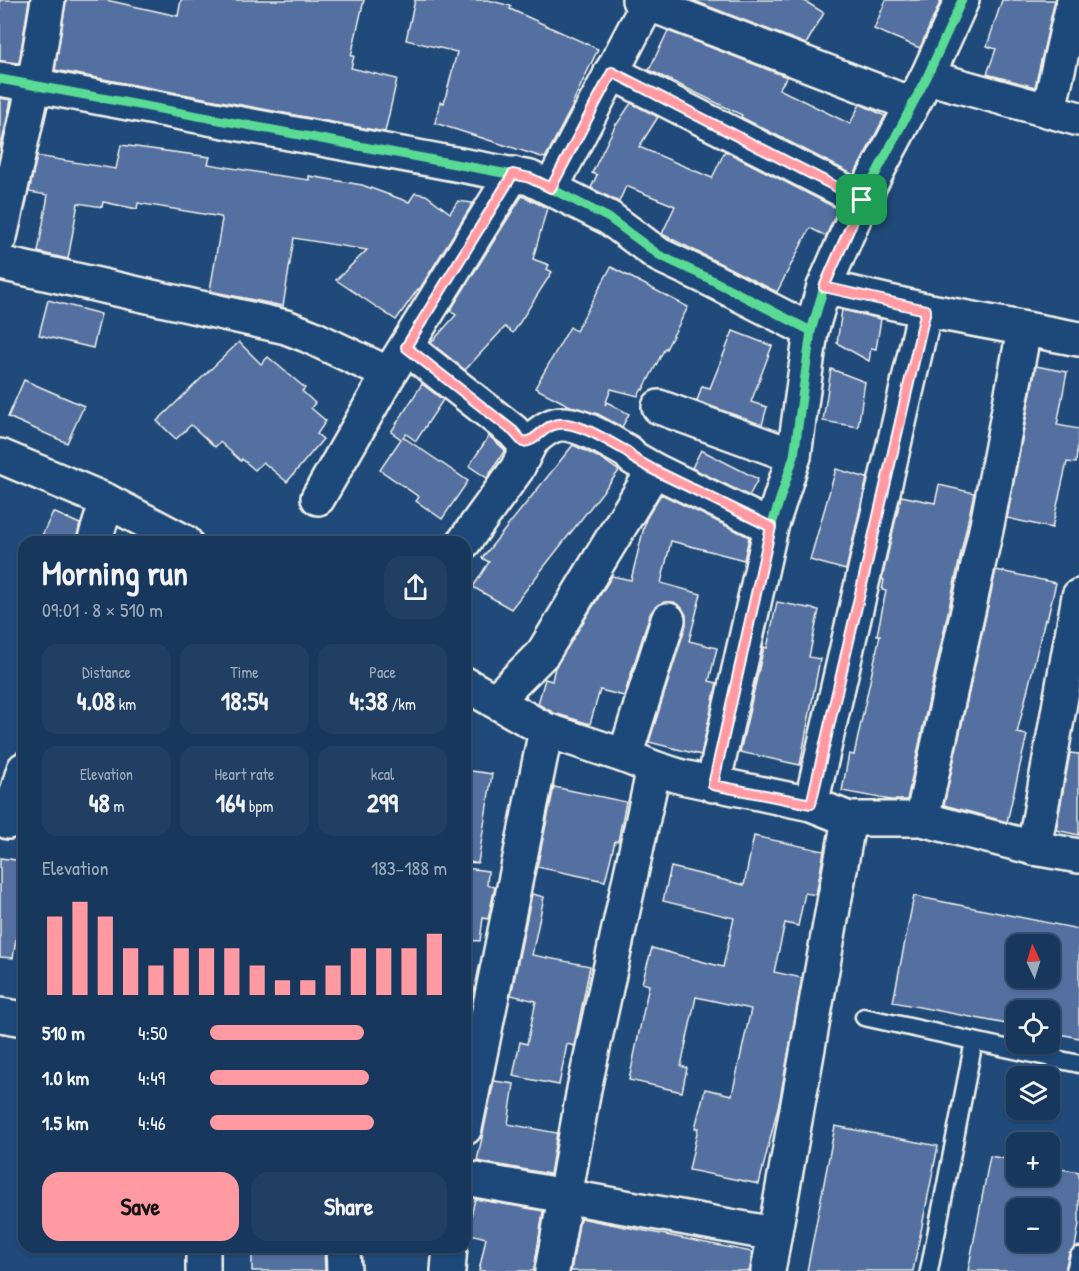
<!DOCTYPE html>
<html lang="en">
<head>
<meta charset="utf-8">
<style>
	body { margin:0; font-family:"Patrick Hand",sans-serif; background:#203f62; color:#f1f3f6; height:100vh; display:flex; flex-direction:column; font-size:22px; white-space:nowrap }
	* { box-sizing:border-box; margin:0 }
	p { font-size:20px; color:#9eacbb }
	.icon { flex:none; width:33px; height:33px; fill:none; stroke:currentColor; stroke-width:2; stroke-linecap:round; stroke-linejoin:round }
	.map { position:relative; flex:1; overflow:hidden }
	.sheet { position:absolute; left:18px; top:536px; width:453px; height:717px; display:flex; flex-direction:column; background:#17385c; border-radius:18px; box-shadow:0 2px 4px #0004,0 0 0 2px #365272 }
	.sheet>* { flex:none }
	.needle { width:39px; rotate:356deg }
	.buttons { position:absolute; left:1006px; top:934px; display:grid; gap:12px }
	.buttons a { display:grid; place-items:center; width:54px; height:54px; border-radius:12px; background:#17385c; box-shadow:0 2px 4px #0004,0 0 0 2px #365272; font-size:30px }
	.pin { position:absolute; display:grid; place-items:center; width:51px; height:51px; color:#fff; margin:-26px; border-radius:12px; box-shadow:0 3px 9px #0006 }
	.round { display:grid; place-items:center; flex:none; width:63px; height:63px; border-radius:18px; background:#203f62 }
	.head { display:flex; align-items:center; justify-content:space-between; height:102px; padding:0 24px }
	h1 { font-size:33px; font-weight:700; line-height:45px }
	.metrics { display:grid; grid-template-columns:repeat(3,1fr); gap:9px; height:102px; padding:6px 24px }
	.metrics div { display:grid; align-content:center; border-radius:15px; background:#203f62; text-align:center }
	.metrics b { font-size:26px; font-weight:700 }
	.metrics small { font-size:16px; font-weight:400 }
	.metrics p { font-size:16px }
	.chart { height:168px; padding:12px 24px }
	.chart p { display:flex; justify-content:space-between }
	.chart svg { width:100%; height:108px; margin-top:6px; stroke:#ff9aa2; stroke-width:6 }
	.button { display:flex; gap:12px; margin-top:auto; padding:12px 24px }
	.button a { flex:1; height:69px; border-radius:18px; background:#ff9aa2; color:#111; font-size:24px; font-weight:700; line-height:69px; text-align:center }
	.button a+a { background:#203f62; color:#f1f3f6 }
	ul { padding:0 24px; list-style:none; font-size:20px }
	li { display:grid; grid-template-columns:96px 72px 1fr; align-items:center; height:45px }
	li i { height:15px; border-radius:8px; background:#ff9aa2 }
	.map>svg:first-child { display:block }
</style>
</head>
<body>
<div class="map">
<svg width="1079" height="1271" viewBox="0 0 1079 1271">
	<rect width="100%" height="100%" fill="#1f4a7a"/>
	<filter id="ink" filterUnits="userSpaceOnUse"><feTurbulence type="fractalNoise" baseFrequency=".0167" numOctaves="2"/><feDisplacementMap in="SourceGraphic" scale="12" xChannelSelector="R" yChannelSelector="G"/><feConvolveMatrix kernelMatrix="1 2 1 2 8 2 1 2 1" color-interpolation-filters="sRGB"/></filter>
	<g filter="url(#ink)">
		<g fill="#526fa0" stroke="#f4f1e8" stroke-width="1.5" fill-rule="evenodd">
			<polygon points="0,0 29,0 19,63 0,61"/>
			<polygon points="66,0 106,0 178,16 181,0 364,0 351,56 354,56 351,68 397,79 385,132 55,70"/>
			<polygon points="415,0 488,0 511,6 510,9 598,49 572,104 573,105 545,158 435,123 440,102 444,103 457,52 406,40"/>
			<polygon points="692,0 803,0 824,13 806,44"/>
			<polygon points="886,0 941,0 920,48 874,29"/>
			<polygon points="1002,0 1055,0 1035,87 987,74 996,49 987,46"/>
			<polygon points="668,31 787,77 779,89 850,124 860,104 885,116 854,175 741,117 742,115 649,70"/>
			<polygon points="0,98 11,100 0,151"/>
			<polygon points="631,103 658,117 639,147 712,178 725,151 838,209 826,236 810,228 777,292 662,234 675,206 626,186 619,202 591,188 597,175 592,173 616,124 617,124"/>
			<polygon points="121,145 210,157 208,164 267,174 309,180 309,176 362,185 409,202 415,193 426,195 450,213 458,201 473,203 419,290 418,289 396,320 336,280 367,250 294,238 283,306 210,291 222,219 221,217 138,203 137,209 103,202 102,207 78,203 68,259 38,252 48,195 29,192 37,156 116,169"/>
			<polygon points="522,196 547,208 533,259 549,265 547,269 552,272 513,333 505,327 465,370 431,343 456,315 450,311"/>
			<polygon points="611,267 688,307 666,349 665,348 643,390 642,389 638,396 611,389 605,405 607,402 629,414 622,427 598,414 570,406 535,388 570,327 576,331"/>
			<polygon points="48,300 101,314 93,348 39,335"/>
			<polygon points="842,310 881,319 876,349 871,348 869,361 837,343"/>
			<polygon points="733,331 772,346 751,402 767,407 762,425 697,401 702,386 710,388"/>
			<polygon points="239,342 261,364 268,357 305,388 302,391 315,403 311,408 326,421 317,434 323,439 287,482 263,462 255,470 242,459 241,461 220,442 215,447 191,425 176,439 157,421"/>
			<polygon points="1036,366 1067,372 1057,425 1079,429 1076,463 1067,462 1052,528 1007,518"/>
			<polygon points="831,369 865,382 858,427 823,421"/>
			<polygon points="24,380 84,406 67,443 8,417"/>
			<polygon points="422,384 443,400 416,441 406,434 403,437 468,481 442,519 416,501 419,497 380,470 401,439 391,432"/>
			<polygon points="489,436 505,450 487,478 469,466"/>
			<polygon points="573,445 602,459 619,471 511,609 473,587 489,562 482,558"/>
			<polygon points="701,450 758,479 749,496 692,468"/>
			<polygon points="836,469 867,478 846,570 810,560"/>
			<polygon points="939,485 974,493 907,800 891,800 842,791 849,754 854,755 880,635 877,635 886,591 882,590 884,580 882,579 901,496 935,503"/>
			<polygon points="661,494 749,537 744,560 671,541 661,583 701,594 689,641 717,648 709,681 717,683 701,755 649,742 686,625 686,615 681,607 674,602 665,602 655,607 650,614 624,696 600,690 590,724 554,713 538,704 545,679 552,681 555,667 612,576 631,580 646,519"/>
			<polygon points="53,512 80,524 76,542 39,542"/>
			<polygon points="996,570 1056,583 1047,620 1045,619 1017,733 1027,735 1007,822 944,805"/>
			<polygon points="777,602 819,610 809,657 820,659 800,765 740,752 764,647 767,648"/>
			<polygon points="1070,753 1079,754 1079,835 1056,830"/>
			<polygon points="465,770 492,774 478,863 465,862"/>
			<polygon points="554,787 626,802 618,841 615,841 605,881 537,867"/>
			<polygon points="754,836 824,851 816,895 805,893 798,926 785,923 774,972 802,978 780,1099 759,1184 689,1170 698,1128 695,1128 705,1089 732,1095 751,1009 696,997 681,1066 687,1068 682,1092 629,1080 649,985 642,983 652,948 723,967 734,918 663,901 671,867 744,885"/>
			<polygon points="0,858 24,861 24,888 13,958 0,957"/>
			<polygon points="465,868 488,871 487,885 495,887 488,919 483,918 480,941 465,940"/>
			<polygon points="532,894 544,897 532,955 590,966 574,1046 567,1044 559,1085 513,1076 520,1042 527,1044 536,1001 511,995"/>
			<path d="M914 896 1079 929V1038L1050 1032V1011H1017V1026L893 1002ZM1017 945H1050V978H1017Z"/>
			<polygon points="494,1081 514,1084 508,1124 557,1133 550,1174 477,1161"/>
			<polygon points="835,1126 938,1146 913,1271 807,1271"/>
			<path d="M990 1156 1017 1161V1176H1050V1167L1079 1172V1224L1075 1247 1069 1253 1065 1271H968ZM1017 1209H1050V1242H1017Z"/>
			<polygon points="475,1199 543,1211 534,1271 479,1271 486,1238 467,1233"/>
			<polygon points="580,1218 752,1252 750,1271 571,1271"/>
			<polygon points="252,1246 324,1246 325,1271 252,1271"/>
		</g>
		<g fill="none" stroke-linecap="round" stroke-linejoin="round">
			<g stroke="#f4f1e8" stroke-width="21">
				<g id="lane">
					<polyline points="864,1017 1079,1064"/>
					<polyline points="929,1271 974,1041"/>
					<polyline points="1075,1271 1079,1256"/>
				</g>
			</g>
			<g stroke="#f4f1e8" stroke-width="38">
				<g id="street">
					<polyline points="639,0 911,104"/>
					<polyline points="611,72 862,200"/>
					<polyline points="927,77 1079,119"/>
					<polyline points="0,79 530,178 609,218 659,255 710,279 811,331"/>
					<polyline points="1049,109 1074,0"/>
					<polyline points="551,188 648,3"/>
					<polyline points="0,237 34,85 48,0"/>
					<polyline points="0,263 286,327 309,336 389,374"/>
					<polyline points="824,287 925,310 1079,339"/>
					<polyline points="406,347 513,431 523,442 531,441 517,469 464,542"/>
					<polyline points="659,407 794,456"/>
					<path d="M531 441C537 436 543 430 550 427 571 415 609 442 628 452L633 458 654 470 771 527"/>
					<polyline points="0,456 107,501 185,542"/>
					<polyline points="318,498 389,374 513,174"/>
					<polyline points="94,542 107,501"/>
					<polyline points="465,684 546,730 625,756 654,768 682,777 811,804 849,819 922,819 1034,848 1079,856"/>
					<polyline points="495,701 543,653 654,470"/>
					<polyline points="625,756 668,620"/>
					<polyline points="713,785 771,527 794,456 811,331 824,287 862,200 927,77 962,0"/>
					<polyline points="811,804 925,310"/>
					<polyline points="922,819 987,525 1024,330"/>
					<polyline points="8,822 24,769"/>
					<polyline points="1034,848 1079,596"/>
					<polyline points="0,1015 24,1019"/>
					<polyline points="465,1128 546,730"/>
					<polyline points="465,1178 774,1234"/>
					<polyline points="343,1246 344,1271"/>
					<polyline points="203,1271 203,1246"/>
					<polyline points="448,1271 450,1246"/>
					<polyline points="552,1271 584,1089 654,768"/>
					<polyline points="768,1271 849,819"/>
				</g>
			</g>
			<use href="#lane" stroke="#1f4a7a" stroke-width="16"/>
			<use href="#street" stroke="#1f4a7a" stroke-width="33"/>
			<g stroke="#1f4a7a" stroke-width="13">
				<g id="cycleway">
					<polyline points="0,79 530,178 609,218 659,255 710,279 811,331"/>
					<polyline points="713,785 771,527 794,456 811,331 824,287 862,200 927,77 962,0"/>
				</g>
			</g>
			<use href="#cycleway" stroke="#5adb95" stroke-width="9"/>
		</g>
	</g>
	<g fill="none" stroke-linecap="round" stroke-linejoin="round" filter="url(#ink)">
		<g stroke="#fff" stroke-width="12">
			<path id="route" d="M612 72 862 200 824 287 926 310 811 804 713 785 771 527 654 470 633 458 628 452C609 442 572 416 551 426 540 431 536 441 523 442L513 431 406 347 513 174 530 178 551 188Z"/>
		</g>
		<use href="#route" stroke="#ff9aa2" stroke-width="8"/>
	</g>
</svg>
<div class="buttons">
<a><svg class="needle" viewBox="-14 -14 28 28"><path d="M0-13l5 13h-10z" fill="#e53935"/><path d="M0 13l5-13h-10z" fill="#9eacbb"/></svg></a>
<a><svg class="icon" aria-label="locate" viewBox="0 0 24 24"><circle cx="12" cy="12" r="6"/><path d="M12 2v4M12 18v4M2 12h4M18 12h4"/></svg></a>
<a><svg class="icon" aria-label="layers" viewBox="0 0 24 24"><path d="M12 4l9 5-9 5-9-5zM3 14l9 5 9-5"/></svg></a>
<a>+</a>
<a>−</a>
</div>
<div class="pin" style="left:862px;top:200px;background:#1e9e55"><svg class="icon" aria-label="arrive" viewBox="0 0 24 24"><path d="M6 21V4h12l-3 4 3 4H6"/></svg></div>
<section class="sheet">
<div class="head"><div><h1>Morning run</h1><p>09:01 · 8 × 510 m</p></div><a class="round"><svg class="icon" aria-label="share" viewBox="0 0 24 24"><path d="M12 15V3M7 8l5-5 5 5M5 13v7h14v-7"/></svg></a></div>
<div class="metrics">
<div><p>Distance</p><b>4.08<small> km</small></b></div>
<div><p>Time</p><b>18:54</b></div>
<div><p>Pace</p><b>4:38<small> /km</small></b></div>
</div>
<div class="metrics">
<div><p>Elevation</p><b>48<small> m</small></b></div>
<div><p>Heart rate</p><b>164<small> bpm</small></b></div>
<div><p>kcal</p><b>299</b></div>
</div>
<div class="chart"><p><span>Elevation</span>183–188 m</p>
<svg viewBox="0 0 160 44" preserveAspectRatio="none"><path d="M5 44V12M15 44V6M25 44V12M35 44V25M45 44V32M55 44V25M65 44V25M75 44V25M85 44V32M95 44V38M105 44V38M115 44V32M125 44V25M135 44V25M145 44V25M155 44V19"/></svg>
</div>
<ul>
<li><b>510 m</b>4:50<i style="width:65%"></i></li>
<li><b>1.0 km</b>4:49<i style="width:67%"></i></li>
<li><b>1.5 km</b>4:46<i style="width:69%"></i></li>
</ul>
<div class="button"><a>Save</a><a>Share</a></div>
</section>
</div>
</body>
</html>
